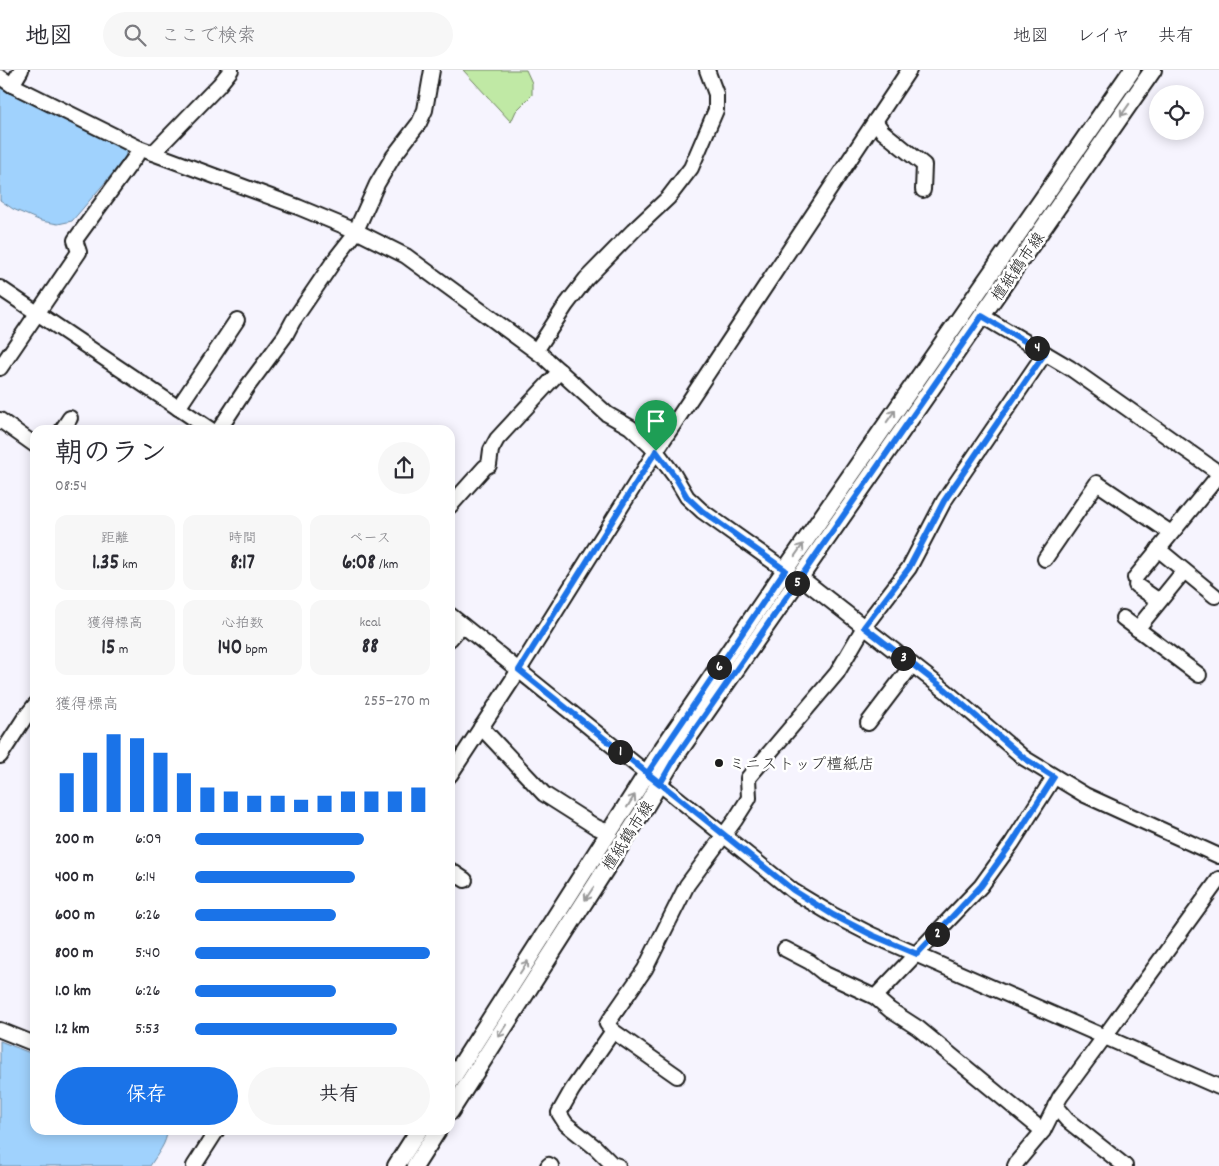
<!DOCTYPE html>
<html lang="ja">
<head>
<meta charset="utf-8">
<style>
	body { margin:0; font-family:Dekko,"Klee One",sans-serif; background:#f7f7f7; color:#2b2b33; height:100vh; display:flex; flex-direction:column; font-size:19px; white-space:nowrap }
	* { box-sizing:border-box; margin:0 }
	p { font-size:16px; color:#7c7c81 }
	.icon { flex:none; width:28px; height:28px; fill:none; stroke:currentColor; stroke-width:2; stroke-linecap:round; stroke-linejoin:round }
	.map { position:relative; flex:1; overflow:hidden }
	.drawer { position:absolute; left:30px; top:355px; width:425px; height:710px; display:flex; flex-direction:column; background:#fff; border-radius:15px; box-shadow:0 2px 12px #0003 }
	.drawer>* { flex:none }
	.buttons { position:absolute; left:1149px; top:15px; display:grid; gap:10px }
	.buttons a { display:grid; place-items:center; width:55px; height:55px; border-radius:50%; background:#fff; box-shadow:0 2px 12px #0003; font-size:25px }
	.pin { position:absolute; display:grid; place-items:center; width:42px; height:42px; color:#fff; margin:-51px -21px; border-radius:50% 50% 50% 0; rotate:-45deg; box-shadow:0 0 5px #0007 }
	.pin .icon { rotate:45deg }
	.km { position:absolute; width:25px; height:25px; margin:-12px; border-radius:50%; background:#222; color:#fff; font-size:14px; line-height:25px; text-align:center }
	.round { display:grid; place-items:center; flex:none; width:52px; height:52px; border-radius:26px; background:#f7f7f7 }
	.head { display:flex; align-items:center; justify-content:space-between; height:85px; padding:0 25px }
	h1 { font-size:28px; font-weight:800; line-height:38px }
	.stats { display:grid; grid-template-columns:repeat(3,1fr); gap:8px; height:85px; padding:5px 25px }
	.stats div { display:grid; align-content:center; border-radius:12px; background:#f7f7f7; text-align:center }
	.stats b { font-size:21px; font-weight:800 }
	.stats small { font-size:14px; font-weight:400 }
	.stats p { font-size:14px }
	.chart { height:140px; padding:10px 25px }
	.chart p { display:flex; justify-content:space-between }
	.chart svg { width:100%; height:90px; margin-top:5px; stroke:#1a73e8; stroke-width:6 }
	.cta { display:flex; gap:10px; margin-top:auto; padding:10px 25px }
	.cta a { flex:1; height:58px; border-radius:30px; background:#1a73e8; color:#fff; font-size:20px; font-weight:800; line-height:58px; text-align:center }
	.cta a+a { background:#f7f7f7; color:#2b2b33 }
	ul { padding:0 25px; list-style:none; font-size:16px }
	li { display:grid; grid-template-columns:80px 60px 1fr; align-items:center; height:38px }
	li i { height:12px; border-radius:6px; background:#1a73e8 }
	header { display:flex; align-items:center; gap:30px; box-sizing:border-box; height:70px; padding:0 25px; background:#fff; border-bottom:1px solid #e1e1e2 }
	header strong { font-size:24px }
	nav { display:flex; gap:28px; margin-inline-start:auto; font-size:18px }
	.search { width:350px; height:45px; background:#f7f7f7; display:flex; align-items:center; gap:12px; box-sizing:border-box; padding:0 18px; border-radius:28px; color:#7c7c81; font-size:19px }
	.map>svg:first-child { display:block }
</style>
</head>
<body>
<header>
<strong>地図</strong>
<div class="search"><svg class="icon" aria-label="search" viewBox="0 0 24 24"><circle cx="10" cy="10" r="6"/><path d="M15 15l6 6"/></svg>ここで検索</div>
<nav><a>地図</a><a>レイヤ</a><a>共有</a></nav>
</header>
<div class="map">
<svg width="1219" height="1096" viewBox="0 0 1219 1096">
	<rect width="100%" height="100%" fill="#f6f4fe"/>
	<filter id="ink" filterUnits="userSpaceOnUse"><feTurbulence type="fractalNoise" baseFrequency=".02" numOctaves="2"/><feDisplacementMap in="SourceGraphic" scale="10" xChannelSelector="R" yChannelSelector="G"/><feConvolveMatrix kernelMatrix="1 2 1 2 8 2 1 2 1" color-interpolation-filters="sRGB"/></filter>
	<g filter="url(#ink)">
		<polygon fill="#c0e9a5" stroke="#6e8260" points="463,0 526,0 532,13 532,25 516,41 511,52"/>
		<g fill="#a0d2fd" stroke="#6b89a3">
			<polygon points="0,12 123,77 126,82 125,89 72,151 58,154 41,151 13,139 0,130"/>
			<path d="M0 971 35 985V1060H167C168 1072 156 1086 150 1096H0Z"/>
		</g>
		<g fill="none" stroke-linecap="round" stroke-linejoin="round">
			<g stroke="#1c1c1c" stroke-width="18">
				<g id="minor">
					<polyline points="0,7 12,15 139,78 298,137 356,161 406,186 544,287 607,344 630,357 656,381 674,405 687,427 702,441 785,500"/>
					<polyline points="12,15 21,0"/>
					<polyline points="875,51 883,62 924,95 923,120"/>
					<polyline points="153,83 219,15 231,0"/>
					<polyline points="0,218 211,360"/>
					<polyline points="982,246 1070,298 1219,403"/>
					<polyline points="536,281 566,235 586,209 634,160 668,128 691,98 716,40 716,24 707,0"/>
					<polyline points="0,298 79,182 75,170 136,86 139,78"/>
					<polyline points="178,338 237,250"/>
					<polyline points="0,350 35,375"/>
					<polyline points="62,360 70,348"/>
					<polyline points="219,360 247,317 285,266 293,251 336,188 354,165 377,114 393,87 419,53 425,40 432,0"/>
					<polyline points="450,436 485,397 489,395 491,380 497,369 560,301"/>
					<polyline points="1158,479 1215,526"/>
					<polyline points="1045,489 1097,413 1171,463"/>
					<polyline points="800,507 946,621 1024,688 1085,725 1219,786"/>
					<polyline points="1135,508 1219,405"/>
					<polyline points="1136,515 1159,531"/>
					<polyline points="450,545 793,821 833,845 872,865 1219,1017"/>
					<polyline points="1123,548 1199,605"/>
					<polyline points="1137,559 1184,501"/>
					<polyline points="450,569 462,555"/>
					<polyline points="868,653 912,595"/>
					<polyline points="481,657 544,724 596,757 610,763"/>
					<polyline points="0,686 24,649 35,635"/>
					<polyline points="450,705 519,600 656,381 909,0"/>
					<polyline points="450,800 465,810"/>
					<polyline points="785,879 810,892 825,904 875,927 890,940 918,958 1043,1061"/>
					<polyline points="875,927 981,816 1012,773 1054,707"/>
					<polyline points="0,960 35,974"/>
					<polyline points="613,961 677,1006"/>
					<polyline points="1055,1036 1067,1050 1125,1096"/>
					<polyline points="194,1096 217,1060"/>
					<polyline points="548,1096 549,1095 551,1096"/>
					<polyline points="618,1096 612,1094 596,1078 566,1054 559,1043 572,1020 613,961 607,954 645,899 687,815 735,750 749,728 748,708 837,603 864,557 909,498 944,431 1045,283"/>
					<polyline points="1015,1096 1017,1092 1043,1061 1060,1027 1105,966 1219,809"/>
				</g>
			</g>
			<g stroke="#1c1c1c" stroke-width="20">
				<g id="major">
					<polyline points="450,1012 663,678 785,500 1132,0"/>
					<polyline points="450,1042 644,739 675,687 1153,0"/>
					<polyline points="396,1096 419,1060"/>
					<polyline points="415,1096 438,1060"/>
				</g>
			</g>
			<use href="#minor" stroke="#fff" stroke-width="14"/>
			<use href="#major" stroke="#fff" stroke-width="16"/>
		</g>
		<defs><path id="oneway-shaft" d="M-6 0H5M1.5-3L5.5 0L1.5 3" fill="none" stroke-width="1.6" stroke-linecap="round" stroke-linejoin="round" transform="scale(1.25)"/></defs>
		<g stroke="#999">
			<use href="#oneway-shaft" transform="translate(1125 40) rotate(125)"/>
			<use href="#oneway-shaft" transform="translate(891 346) rotate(-55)"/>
			<use href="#oneway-shaft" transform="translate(799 480) rotate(-55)"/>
			<use href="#oneway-shaft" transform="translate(631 731) rotate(-58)"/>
			<use href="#oneway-shaft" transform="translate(589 824) rotate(123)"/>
			<use href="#oneway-shaft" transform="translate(524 897) rotate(-57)"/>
			<use href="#oneway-shaft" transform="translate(502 961) rotate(123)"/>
		</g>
	</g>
	<g fill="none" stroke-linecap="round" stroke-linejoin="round" filter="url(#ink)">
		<g stroke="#fff" stroke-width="10">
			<polyline id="route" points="656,381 519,600 793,820 833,845 872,865 917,884 981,816 1012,773 1054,707 1024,688 946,620 864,557 909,498 944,431 1045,283 982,246 675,688 660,714 647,704 785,500 702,441 687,427 674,405 656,381"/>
		</g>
		<use href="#route" stroke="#1a73e8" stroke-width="6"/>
	</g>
	<circle fill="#1c1c1c" stroke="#fff" stroke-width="2" cx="719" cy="693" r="5"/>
	<g text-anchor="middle" stroke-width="5" stroke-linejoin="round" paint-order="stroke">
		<g font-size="16" fill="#1c1c1c" stroke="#fff">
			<text transform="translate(1017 196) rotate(-55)" y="6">檀紙鶴市線</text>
			<text transform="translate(627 765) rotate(-57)" y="6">檀紙鶴市線</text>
		</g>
		<g font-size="16" fill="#1c1c1c" stroke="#fff" text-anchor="start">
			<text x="729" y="699">ミニストップ檀紙店</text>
		</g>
	</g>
</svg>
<div class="buttons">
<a><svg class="icon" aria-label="locate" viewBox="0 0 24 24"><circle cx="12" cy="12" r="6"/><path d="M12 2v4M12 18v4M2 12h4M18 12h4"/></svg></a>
</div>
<div class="pin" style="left:656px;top:381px;background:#1e9e55"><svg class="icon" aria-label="arrive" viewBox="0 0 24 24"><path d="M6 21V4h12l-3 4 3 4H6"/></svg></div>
<b class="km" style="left:620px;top:682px">1</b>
<b class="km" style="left:937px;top:864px">2</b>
<b class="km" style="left:903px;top:588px">3</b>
<b class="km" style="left:1037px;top:278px">4</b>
<b class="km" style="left:797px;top:513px">5</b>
<b class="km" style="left:719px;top:597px">6</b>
<section class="drawer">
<div class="head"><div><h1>朝のラン</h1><p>08:54</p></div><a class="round"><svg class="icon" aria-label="share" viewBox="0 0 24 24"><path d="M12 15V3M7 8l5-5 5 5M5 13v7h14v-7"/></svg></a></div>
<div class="stats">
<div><p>距離</p><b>1.35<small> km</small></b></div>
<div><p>時間</p><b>8:17</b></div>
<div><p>ペース</p><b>6:08<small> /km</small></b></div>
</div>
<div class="stats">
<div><p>獲得標高</p><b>15<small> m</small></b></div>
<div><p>心拍数</p><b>140<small> bpm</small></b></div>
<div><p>kcal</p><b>88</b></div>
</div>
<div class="chart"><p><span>獲得標高</span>255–270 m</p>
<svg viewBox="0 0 160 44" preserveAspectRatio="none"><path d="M5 44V25M15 44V15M25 44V6M35 44V8M45 44V15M55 44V25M65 44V32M75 44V34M85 44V36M95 44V36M105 44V38M115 44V36M125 44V34M135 44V34M145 44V34M155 44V32"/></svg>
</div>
<ul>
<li><b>200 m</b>6:09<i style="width:72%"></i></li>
<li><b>400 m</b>6:14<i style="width:68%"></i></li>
<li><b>600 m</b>6:26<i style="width:60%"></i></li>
<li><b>800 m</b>5:40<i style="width:100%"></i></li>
<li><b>1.0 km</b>6:26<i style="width:60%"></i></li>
<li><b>1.2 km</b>5:53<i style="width:86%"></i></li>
</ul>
<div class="cta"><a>保存</a><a>共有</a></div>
</section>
</div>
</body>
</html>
